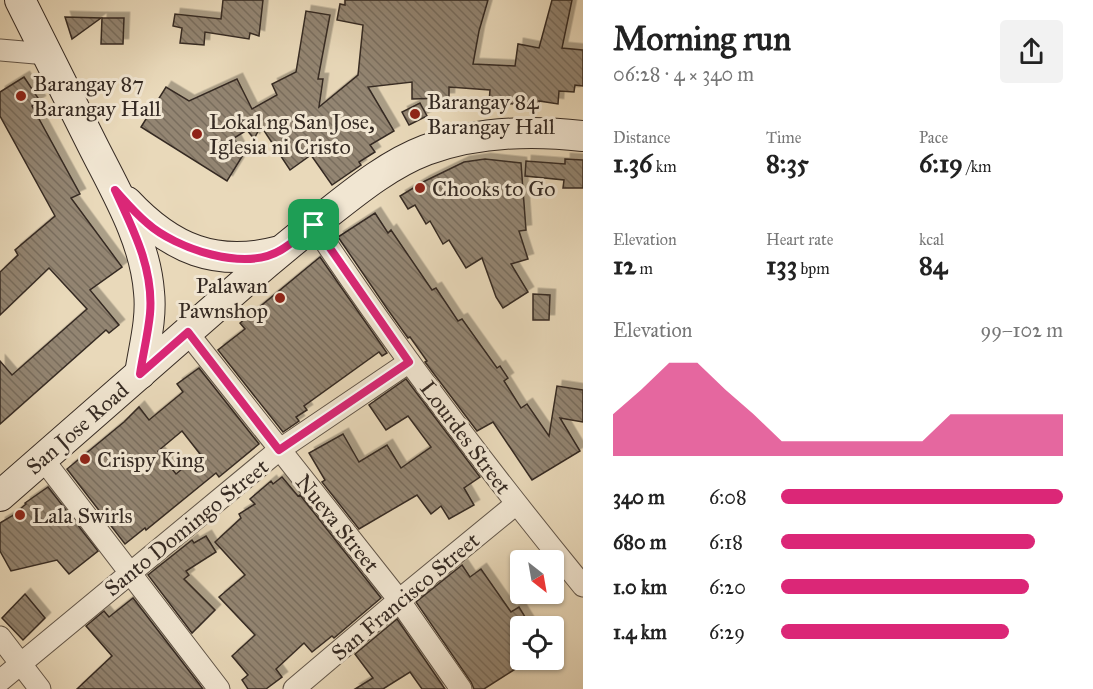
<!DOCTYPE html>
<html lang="en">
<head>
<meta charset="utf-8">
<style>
	body { margin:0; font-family:"IM FELL Great Primer",serif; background:#f2f2f2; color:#222; height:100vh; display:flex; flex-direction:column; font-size:22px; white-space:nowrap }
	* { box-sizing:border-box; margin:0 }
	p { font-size:20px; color:#767676 }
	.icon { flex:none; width:33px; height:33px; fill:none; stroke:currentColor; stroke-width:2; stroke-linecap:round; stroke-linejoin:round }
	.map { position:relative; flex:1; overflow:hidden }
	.drawer { display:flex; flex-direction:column; background:#fff; width:510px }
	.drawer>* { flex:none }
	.needle { width:39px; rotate:149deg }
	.tools { position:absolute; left:510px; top:550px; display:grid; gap:12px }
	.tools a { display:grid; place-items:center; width:54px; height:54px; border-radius:6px; background:#fff; box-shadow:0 2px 4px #0004; font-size:30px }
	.pin { position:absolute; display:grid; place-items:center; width:51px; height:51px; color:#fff; margin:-26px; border-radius:12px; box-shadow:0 3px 9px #0006 }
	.round { display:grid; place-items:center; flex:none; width:63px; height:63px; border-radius:6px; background:#f2f2f2 }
	.head { display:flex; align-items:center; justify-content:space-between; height:102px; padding:0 30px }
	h1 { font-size:33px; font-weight:700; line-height:45px }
	.stats { display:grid; grid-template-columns:repeat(3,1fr); gap:9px; height:102px; padding:6px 30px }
	.stats div { display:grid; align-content:center }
	.stats b { font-size:26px; font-weight:700 }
	.stats small { font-size:16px; font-weight:400 }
	.stats p { font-size:16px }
	.chart { height:168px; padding:12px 30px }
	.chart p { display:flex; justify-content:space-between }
	.chart svg { width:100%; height:108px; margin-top:6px; fill:#db2777; opacity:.7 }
	ul { padding:0 30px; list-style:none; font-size:20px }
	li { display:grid; grid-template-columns:96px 72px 1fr; align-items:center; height:45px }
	li i { height:15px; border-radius:8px; background:#db2777 }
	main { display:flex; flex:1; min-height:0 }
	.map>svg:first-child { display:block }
</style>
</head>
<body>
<main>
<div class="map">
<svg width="583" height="689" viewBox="0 0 583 689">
	<defs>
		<pattern id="building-back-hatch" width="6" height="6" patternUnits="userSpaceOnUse" patternTransform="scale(1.5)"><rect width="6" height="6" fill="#938572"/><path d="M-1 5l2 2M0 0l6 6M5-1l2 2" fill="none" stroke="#796d5d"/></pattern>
		<filter id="shadow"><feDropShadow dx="5.5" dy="-5.5" stdDeviation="0" flood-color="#0004"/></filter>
	</defs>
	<rect width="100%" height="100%" fill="#e9d9ba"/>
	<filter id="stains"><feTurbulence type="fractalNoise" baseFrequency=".00333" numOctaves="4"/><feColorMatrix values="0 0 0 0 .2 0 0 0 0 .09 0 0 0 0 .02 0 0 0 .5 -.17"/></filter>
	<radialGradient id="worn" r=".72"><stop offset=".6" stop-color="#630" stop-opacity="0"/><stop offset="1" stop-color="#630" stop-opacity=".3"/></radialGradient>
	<g fill="url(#building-back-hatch)" stroke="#352a23" stroke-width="1.5" fill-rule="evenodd" filter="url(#shadow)">
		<polygon points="223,0 263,0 259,36 250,33 249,39 205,32 204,45 180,43 182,28 173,26 175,14 221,19"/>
		<polygon points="345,0 488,0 479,31 473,64 515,66 518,44 539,48 552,0 572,0 562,48 583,50 583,86 575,85 574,92 559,91 558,104 539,101 539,106 489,102 490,90 449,87 449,98 412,99 412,82 368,87 394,131 370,145 375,152 359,162 361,165 332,185 311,155 290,170 261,126 254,139 247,130 234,138 243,155 227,181 141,127 166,87 189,101 237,79 252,109 277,95 272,84 296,72 306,11 330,15 318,79 323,79 319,107 358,75 363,25 337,20 340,4 345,5"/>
		<polygon points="65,17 101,18 72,39"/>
		<polygon points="102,18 124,18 123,44 101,44"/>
		<polygon points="24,77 40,101 32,106 80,194 71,198 122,267 90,290 119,325 109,333 106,330 0,424 0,361 12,375 87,309 49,268 0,315 0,272 18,255 15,250 55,216 0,116 0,92"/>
		<polygon points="420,103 427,116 409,125 402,112"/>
		<polygon points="485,159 521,163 526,230 519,231 528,259 511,264 528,292 503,308 496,297 482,258 466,268 449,240 443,244 430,221 426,224 415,205 408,209 400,196 425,181 464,162"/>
		<polygon points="565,159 583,160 583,188 563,188 564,180 525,176 526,161 565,164"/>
		<polygon points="375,213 388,233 391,230 432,290 436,288 458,321 462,319 497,368 500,366 508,378 504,381 521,408 527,404 549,436 557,386 583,390 583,422 560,418 580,451 532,480 493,422 477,431 425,362 427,361 410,337 408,338 388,310 338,237"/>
		<polygon points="320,257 387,353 382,356 379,352 304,406 307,410 296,417 299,421 283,432 218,350 245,329 240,323"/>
		<polygon points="533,294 550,295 549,320 533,320"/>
		<path d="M199 368 259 444 219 477 216 473 146 530 145 528 125 544 67 469 124 422 139 407 149 420 183 392 177 384ZM182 431 200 454 176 474 158 451Z"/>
		<polygon points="406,379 480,477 464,488 474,505 449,519 441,506 431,514 417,495 359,529 322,482 325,480 309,453 343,434 359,462 387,445 401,468 431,447 408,416 386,430 369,405"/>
		<polygon points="282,477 298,496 300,495 381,598 334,638 332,636 312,652 304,643 276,669 282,677 266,689 248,689 242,680 248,675 232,656 255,635 219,597 245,575 215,542 241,518 239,514 255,504 250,499 271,481 273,484"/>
		<polygon points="48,487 98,551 69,574 57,560 11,571 0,551 0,523 12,516 26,504 25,503"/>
		<polygon points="206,536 216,552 186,571 189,575 184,579 215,610 192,633 148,575 192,540 194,543"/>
		<polygon points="462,565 470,577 481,569 511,612 519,607 530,625 520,627 520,631 513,636 520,648 520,666 484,689 474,689 471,682 416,602"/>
		<polygon points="25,594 45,618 23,640 2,618"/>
		<polygon points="133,598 203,689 77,689 112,656 86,626 104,611 109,617"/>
		<polygon points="397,619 445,689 422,689 410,672 383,689 355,689 373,678 355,654"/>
	</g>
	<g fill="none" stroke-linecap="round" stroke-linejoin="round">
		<g stroke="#625649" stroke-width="23">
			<g id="minor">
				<polyline points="0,50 47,54"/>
				<path d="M314 225C397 350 488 470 583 586"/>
				<polyline points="187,332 399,600 461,689"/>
				<polyline points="42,458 219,689"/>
				<polyline points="0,637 40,689"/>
				<polyline points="0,681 279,450 409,362"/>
				<polyline points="294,689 399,600 516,504"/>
			</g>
		</g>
		<g stroke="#352a23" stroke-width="32">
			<g id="secondary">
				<path d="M20 0C44 48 68 96 92 144 115 190 145 239 149 292 152 319 144 347 140 374"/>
				<path d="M127 202C171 249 216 268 280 251"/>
				<path d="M0 496C80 426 160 356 240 286 264 265 288 245 313 225 348 198 384 166 426 150 476 132 530 130 583 136"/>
			</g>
		</g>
		<use href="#minor" stroke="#f1e6d2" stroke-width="21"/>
		<use href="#secondary" stroke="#f1e6d2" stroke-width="30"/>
	</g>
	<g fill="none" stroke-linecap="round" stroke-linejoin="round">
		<g stroke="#fff" stroke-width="12">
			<path id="route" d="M115 190C125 201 135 213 147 223 176 249 245 272 281 250 293 243 303 233 314 225L409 362 279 450 188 332 140 374C143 354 148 334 150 314 154 269 133 229 115 190Z"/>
		</g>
		<use href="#route" stroke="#db2777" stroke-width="8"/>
	</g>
	<g fill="#8f2418" stroke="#f1e6d2" stroke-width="2">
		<circle cx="21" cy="96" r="6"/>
		<circle cx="415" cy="114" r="6"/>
		<circle cx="197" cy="134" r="6"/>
		<circle cx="420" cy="188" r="6"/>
		<circle cx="280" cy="298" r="6"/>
		<circle cx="85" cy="459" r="6"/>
		<circle cx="20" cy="515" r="6"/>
	</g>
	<g text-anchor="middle" stroke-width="6" stroke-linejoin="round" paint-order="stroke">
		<g font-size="22" fill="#352a23" stroke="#f1e6d2" text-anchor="start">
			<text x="33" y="91">Barangay 87<tspan x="33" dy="25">Barangay Hall</tspan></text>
			<text x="427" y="109">Barangay 84<tspan x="427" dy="25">Barangay Hall</tspan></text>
			<text x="209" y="129">Lokal ng San Jose,<tspan x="209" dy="25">Iglesia ni Cristo</tspan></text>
			<text x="432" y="196">Chooks to Go</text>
			<text x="268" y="293" text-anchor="end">Palawan<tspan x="268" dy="25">Pawnshop</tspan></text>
			<text x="97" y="467">Crispy King</text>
			<text x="32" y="523">Lala Swirls</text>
		</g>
		<g font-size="22" fill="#352a23" stroke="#f1e6d2">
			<text transform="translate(77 428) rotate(-41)" y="8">San Jose Road</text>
			<text transform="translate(466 437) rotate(53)" y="8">Lourdes Street</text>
			<text transform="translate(338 523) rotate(51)" y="8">Nueva Street</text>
			<text transform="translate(186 527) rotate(-39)" y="8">Santo Domingo Street</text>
			<text transform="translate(405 596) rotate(-40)" y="8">San Francisco Street</text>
		</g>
	</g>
	<rect width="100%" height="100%" filter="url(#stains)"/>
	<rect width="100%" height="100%" fill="url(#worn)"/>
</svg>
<div class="tools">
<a><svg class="needle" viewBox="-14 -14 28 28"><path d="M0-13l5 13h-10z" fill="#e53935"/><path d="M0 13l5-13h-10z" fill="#767676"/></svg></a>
<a><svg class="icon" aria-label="locate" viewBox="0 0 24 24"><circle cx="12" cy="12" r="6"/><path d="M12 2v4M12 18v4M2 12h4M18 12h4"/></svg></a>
</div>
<div class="pin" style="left:314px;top:225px;background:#1e9e55"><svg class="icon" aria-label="arrive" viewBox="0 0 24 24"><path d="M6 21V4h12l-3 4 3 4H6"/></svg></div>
</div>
<section class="drawer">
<div class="head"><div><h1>Morning run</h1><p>06:28 · 4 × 340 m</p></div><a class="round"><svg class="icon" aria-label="share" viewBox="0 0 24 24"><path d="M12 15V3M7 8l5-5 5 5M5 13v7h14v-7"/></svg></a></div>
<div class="stats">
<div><p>Distance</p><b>1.36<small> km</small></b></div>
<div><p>Time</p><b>8:35</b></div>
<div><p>Pace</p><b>6:19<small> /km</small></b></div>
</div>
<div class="stats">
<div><p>Elevation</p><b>12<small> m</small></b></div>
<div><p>Heart rate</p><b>133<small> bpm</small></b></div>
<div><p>kcal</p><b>84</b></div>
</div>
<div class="chart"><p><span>Elevation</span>99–102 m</p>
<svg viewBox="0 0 160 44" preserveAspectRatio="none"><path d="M0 44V27L10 17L20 6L30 6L40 17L50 27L60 38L70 38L80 38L90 38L100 38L110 38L120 27L130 27L140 27L150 27L160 27V44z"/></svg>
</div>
<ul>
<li><b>340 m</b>6:08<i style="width:100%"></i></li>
<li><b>680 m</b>6:18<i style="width:90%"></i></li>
<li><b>1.0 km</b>6:20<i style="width:88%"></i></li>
<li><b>1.4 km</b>6:29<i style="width:81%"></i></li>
</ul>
</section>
</main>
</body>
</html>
